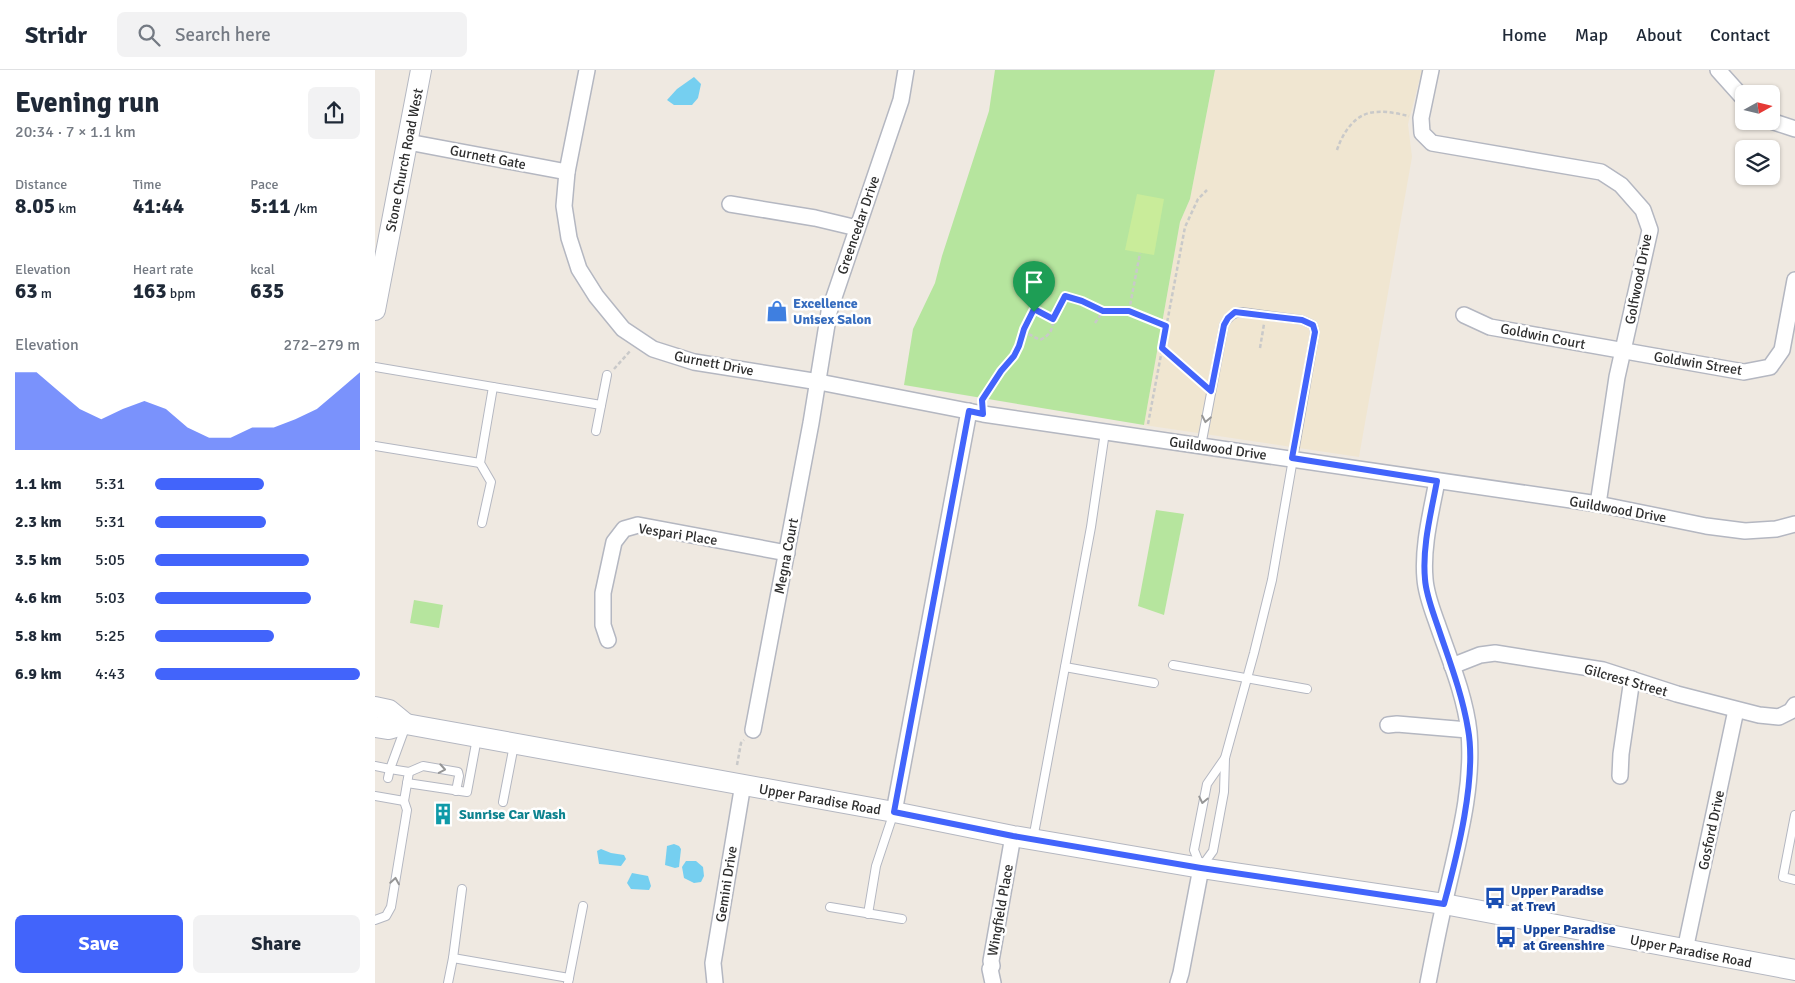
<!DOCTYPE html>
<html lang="en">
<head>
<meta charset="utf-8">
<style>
	body { margin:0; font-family:Signika,sans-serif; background:#f2f2f3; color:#1f2937; height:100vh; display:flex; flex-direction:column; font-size:19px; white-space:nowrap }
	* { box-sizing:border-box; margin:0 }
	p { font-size:16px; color:#747a83 }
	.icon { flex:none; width:28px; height:28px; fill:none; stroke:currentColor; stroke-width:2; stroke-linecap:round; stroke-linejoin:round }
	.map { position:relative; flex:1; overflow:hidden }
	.panel { display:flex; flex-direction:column; background:#fff; width:375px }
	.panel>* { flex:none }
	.needle { width:32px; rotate:82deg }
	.buttons { position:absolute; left:1360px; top:15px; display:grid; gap:10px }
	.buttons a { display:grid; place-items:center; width:45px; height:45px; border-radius:8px; background:#fff; box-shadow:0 1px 4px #0004; font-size:25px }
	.pin { position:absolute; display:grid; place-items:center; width:42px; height:42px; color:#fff; margin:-51px -21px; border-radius:50% 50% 50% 0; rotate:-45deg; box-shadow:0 0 5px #0007 }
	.pin .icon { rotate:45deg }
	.round { display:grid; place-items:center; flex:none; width:52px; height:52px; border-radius:8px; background:#f2f2f3 }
	.headline { display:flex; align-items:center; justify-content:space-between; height:85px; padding:0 15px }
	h1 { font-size:28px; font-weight:700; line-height:38px }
	.metrics { display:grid; grid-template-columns:repeat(3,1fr); gap:8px; height:85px; padding:5px 15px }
	.metrics div { display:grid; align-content:center }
	.metrics b { font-size:21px; font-weight:700 }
	.metrics small { font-size:14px; font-weight:400 }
	.metrics p { font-size:14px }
	.chart { height:140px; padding:10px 15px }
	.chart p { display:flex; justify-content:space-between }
	.chart svg { width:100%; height:90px; margin-top:5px; fill:#4264fb; opacity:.7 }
	.cta { display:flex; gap:10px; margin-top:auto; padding:10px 15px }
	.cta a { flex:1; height:58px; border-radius:8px; background:#4264fb; color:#fff; font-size:20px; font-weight:700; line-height:58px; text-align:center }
	.cta a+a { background:#f2f2f3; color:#1f2937 }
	ul { padding:0 15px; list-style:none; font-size:16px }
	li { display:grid; grid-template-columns:80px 60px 1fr; align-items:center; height:38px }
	li i { height:12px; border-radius:6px; background:#4264fb }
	header { display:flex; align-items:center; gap:30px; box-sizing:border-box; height:70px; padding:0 25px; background:#fff; border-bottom:1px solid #e0e1e3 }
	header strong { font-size:24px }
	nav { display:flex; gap:28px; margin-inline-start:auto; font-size:18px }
	.search { width:350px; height:45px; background:#f2f2f3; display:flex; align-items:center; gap:12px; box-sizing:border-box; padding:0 18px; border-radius:8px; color:#747a83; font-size:19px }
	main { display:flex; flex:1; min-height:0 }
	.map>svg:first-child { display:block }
</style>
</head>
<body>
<header>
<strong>Stridr</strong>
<div class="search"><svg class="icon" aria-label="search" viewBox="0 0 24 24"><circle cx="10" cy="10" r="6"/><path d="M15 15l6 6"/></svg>Search here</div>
<nav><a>Home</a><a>Map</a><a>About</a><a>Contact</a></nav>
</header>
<main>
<section class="panel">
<div class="headline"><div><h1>Evening run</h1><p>20:34 · 7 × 1.1 km</p></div><a class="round"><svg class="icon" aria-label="share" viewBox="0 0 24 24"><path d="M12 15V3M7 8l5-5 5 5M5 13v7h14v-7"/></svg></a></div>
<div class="metrics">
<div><p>Distance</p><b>8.05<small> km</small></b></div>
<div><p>Time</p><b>41:44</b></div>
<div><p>Pace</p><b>5:11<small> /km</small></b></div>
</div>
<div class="metrics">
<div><p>Elevation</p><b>63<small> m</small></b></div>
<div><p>Heart rate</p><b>163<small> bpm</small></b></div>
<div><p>kcal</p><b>635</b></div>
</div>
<div class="chart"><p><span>Elevation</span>272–279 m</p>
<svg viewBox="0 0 160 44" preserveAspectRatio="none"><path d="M0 44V6L10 6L20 15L30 24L40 29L50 24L60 20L70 24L80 33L90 38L100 38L110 33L120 33L130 29L140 24L150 15L160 6V44z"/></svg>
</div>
<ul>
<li><b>1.1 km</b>5:31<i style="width:53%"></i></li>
<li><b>2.3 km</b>5:31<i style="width:54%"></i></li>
<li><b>3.5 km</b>5:05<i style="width:75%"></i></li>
<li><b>4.6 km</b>5:03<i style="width:76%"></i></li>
<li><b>5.8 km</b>5:25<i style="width:58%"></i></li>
<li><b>6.9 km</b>4:43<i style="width:100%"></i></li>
</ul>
<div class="cta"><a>Save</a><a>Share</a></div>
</section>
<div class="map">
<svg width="1420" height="913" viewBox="0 0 1420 913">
	<rect width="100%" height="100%" fill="#efe9e1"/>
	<polygon fill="#f0e6d1" points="840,0 1047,0 1033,54 1037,87 984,387 769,355 805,152 815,129"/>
	<g fill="#b6e59e">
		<polygon points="620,0 840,0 815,129 805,152 769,355 529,315 538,259 560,213 567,186 614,41"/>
		<polygon points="781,440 809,444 789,545 763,536"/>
		<polygon points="39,530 68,535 64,558 35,553"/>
	</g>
	<polygon fill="#c9ec9a" points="762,124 789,129 779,185 750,180"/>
	<g fill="#75cff0">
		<polygon points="319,7 326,14 323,28 317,35 299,35 292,30 302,19"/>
		<polygon points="299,774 304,776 306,779 304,797 300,798 290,795 292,776"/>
		<polygon points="226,779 236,783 249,785 251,789 246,796 224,794 222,781"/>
		<polygon points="311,791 321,791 328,797 329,806 326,812 319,813 309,808 307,797"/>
		<polygon points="257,803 273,806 276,816 274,820 256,819 252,813"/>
	</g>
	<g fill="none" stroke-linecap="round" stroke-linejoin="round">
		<g stroke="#b4b7c1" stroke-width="10">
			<g id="service">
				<polyline points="0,297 226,335"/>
				<polyline points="221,361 232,305"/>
				<polyline points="0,376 105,393"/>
				<path d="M826 376 849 255C853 247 858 242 867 242L927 250 938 255 940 262 897 510 879 583 850 688 849 722 838 781 827 796"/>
				<polyline points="107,453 116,412 105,393 118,317"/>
				<polyline points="798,595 932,619"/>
				<polyline points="690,597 779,613"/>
				<polyline points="0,696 15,699 13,708"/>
				<polyline points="34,702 48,696 83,702 84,706 81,721"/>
				<polyline points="32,713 92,722 102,668"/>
				<polyline points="0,726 29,731 34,702 15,699 30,658"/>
				<polyline points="128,732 139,675"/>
				<polyline points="1420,745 1408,807 1420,810"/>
				<polyline points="658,769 716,457 730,362"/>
				<polyline points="825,795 819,780 832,714 850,688"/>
				<polyline points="455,837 527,849"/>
				<polyline points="493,844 501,796 519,742"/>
				<polyline points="0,850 11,846 16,837 32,740 29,731"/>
				<polyline points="78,888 194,908"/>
				<polyline points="73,913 78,888 87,819"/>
				<polyline points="193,913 208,836"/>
			</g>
		</g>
		<g stroke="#b4b7c1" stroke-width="18">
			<g id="minor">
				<polyline points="212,0 192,102 189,136 194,168 204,199 221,226 248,259 278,279 319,292 444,312 608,344 1223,434 1331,456 1370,461 1401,459 1420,454"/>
				<polyline points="1056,0 1046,48 1047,63 1057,73 1226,102 1246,115 1268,140 1275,160 1242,307 1223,434"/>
				<polyline points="1343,0 1369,29"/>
				<polyline points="1396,51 1420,59"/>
				<polyline points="33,72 192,102"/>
				<polyline points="355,134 440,148 482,158"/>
				<polyline points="1089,245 1115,257 1369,302 1395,297 1407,280 1420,210"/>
				<polyline points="233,570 228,555 228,523 239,472 249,459 263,455 412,483"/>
				<polyline points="1077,596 1105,585 1120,583 1228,600 1302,624 1384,645 1404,647 1416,641 1420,635"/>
				<polyline points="1013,655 1022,654 1093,660"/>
				<polyline points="378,660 436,353 454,242 526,30 531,0"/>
				<polyline points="1245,706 1246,684 1257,609"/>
				<polyline points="519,742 594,341"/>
				<polyline points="1310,880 1361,640"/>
				<polyline points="340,913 338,893 368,714"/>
				<polyline points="618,913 615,899 617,896 616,891 638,766"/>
				<polyline points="803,913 806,903 826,798"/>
				<path d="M1053 913C1058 887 1063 861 1069 835 1081 779 1099 721 1094 662 1090 625 1074 588 1062 553 1057 539 1051 524 1050 509 1047 477 1056 443 1062 411"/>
			</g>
		</g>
		<g stroke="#b4b7c1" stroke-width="22">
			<g id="secondary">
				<polyline points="0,240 46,0"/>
				<polyline points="0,637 14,640 31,654"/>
				<polyline points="0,657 14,659 31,654 519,742 638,766 826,798 1069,834 1420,900"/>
			</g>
		</g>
		<g stroke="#c9c9c9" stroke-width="2.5" stroke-dasharray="4 2.5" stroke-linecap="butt">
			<path d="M962 80C968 62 981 42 1002 42 1013 41 1024 44 1034 46"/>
			<polyline points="754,241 765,183"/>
			<polyline points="679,249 690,226 707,231 728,241"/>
			<polyline points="720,253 728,241 754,241 791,256"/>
			<path d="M648 261 665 270C675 265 678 260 678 249L659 239"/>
			<polyline points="787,278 827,314"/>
			<polyline points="885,278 889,254"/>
			<polyline points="239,299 256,280"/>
			<polyline points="607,330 626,301 639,286 644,276 649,259 659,242 660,232 657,220 647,216"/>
			<polyline points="773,354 810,157 823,129 832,120"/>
			<polyline points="362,695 366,673 369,670"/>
		</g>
		<use href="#service" stroke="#fff" stroke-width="8"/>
		<use href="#minor" stroke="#fff" stroke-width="15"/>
		<use href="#secondary" stroke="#fff" stroke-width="20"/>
	</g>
	<defs><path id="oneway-chevron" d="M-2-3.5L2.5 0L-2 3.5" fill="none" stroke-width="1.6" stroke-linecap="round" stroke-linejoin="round" transform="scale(1.25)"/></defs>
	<g stroke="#969696">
		<use href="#oneway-chevron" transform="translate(831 349) rotate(101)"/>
		<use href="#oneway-chevron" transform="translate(67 699) rotate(10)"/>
		<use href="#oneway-chevron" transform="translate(828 730) rotate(102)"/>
		<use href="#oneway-chevron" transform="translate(20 811) rotate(-81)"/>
	</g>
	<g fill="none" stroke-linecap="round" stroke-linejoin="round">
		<g stroke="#fff" stroke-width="10">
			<path id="route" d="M690 226 707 231 728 241H754L791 256 787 278 836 321 849 255 853 248 860 242 927 250 938 255 940 262 917 388 1062 411C1056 443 1047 477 1050 509 1051 525 1058 542 1063 557 1074 590 1087 623 1093 659 1102 708 1082 786 1069 834L826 798 638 766 519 742 594 341 608 344 607 330 626 301 639 286 644 276 649 259 659 239 678 249Z"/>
		</g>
		<use href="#route" stroke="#4264fb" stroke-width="6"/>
	</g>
	<defs>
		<g id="shop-bare" transform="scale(1.725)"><path d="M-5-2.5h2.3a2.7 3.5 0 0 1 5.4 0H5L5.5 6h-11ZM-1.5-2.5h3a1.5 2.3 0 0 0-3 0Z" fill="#3f7fe0" stroke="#fff" stroke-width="2.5" paint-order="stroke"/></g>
		<g id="building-bare" transform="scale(1.725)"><path d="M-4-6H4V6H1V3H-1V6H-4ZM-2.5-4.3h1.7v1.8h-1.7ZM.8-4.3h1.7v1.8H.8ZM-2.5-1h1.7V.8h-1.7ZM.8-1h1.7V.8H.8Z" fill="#0f9aa8" stroke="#fff" stroke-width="2.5" paint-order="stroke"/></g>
		<g id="bus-bare" transform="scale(1.725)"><path d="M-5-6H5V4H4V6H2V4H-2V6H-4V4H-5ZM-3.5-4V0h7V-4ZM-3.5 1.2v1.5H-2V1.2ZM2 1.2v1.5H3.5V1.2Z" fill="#1a4fb4" stroke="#fff" stroke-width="2.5" paint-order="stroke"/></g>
	</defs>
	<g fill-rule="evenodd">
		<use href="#shop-bare" x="402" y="241"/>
		<use href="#building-bare" x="68" y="744"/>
		<use href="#bus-bare" x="1120" y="828"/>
		<use href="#bus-bare" x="1131" y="867"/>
	</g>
	<g text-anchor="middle" stroke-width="5" stroke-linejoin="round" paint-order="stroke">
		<g font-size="14" fill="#2e2e2e" stroke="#fff">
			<text transform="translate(113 87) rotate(11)" y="5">Gurnett Gate</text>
			<text transform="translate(29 90) rotate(-79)" y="5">Stone Church Road West</text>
			<text transform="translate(483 155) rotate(-71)" y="5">Greencedar Drive</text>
			<text transform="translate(1263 209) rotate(-79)" y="5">Golfwood Drive</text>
			<text transform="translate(1168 266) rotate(11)" y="5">Goldwin Court</text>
			<text transform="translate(339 293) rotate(11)" y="5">Gurnett Drive</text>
			<text transform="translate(1323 293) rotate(9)" y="5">Goldwin Street</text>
			<text transform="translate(843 378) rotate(8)" y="5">Guildwood Drive</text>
			<text transform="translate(1243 439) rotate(10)" y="5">Guildwood Drive</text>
			<text transform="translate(303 464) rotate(9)" y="5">Vespari Place</text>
			<text transform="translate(411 486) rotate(-79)" y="5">Megna Court</text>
			<text transform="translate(1251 610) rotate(16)" y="5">Gilcrest Street</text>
			<text transform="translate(445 729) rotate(10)" y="5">Upper Paradise Road</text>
			<text transform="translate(1336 760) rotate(-78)" y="5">Gosford Drive</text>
			<text transform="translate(351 814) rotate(-81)" y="5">Gemini Drive</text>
			<text transform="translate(625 840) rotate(-80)" y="5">Wingfield Place</text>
			<text transform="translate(1316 881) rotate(11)" y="5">Upper Paradise Road</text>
		</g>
		<g font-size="14" font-weight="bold" fill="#366cbe" stroke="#fff" text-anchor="start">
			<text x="418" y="238">Excellence<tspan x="418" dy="16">Unisex Salon</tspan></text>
		</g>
		<g font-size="14" font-weight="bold" fill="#0d838f" stroke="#fff" text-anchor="start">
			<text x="84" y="749">Sunrise Car Wash</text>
		</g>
		<g font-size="14" font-weight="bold" fill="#164399" stroke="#fff" text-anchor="start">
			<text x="1136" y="825">Upper Paradise<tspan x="1136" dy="16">at Trevi</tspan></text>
			<text x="1148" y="864">Upper Paradise<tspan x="1148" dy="16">at Greenshire</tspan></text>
		</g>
	</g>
</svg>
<div class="buttons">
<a><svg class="needle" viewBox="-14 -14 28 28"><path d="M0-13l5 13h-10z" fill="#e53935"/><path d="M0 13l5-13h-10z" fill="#747a83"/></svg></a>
<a><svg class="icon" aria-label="layers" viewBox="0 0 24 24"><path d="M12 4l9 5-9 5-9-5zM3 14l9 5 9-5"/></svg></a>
</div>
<div class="pin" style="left:659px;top:242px;background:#1e9e55"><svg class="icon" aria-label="arrive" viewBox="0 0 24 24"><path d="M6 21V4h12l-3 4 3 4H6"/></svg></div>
</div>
</main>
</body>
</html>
